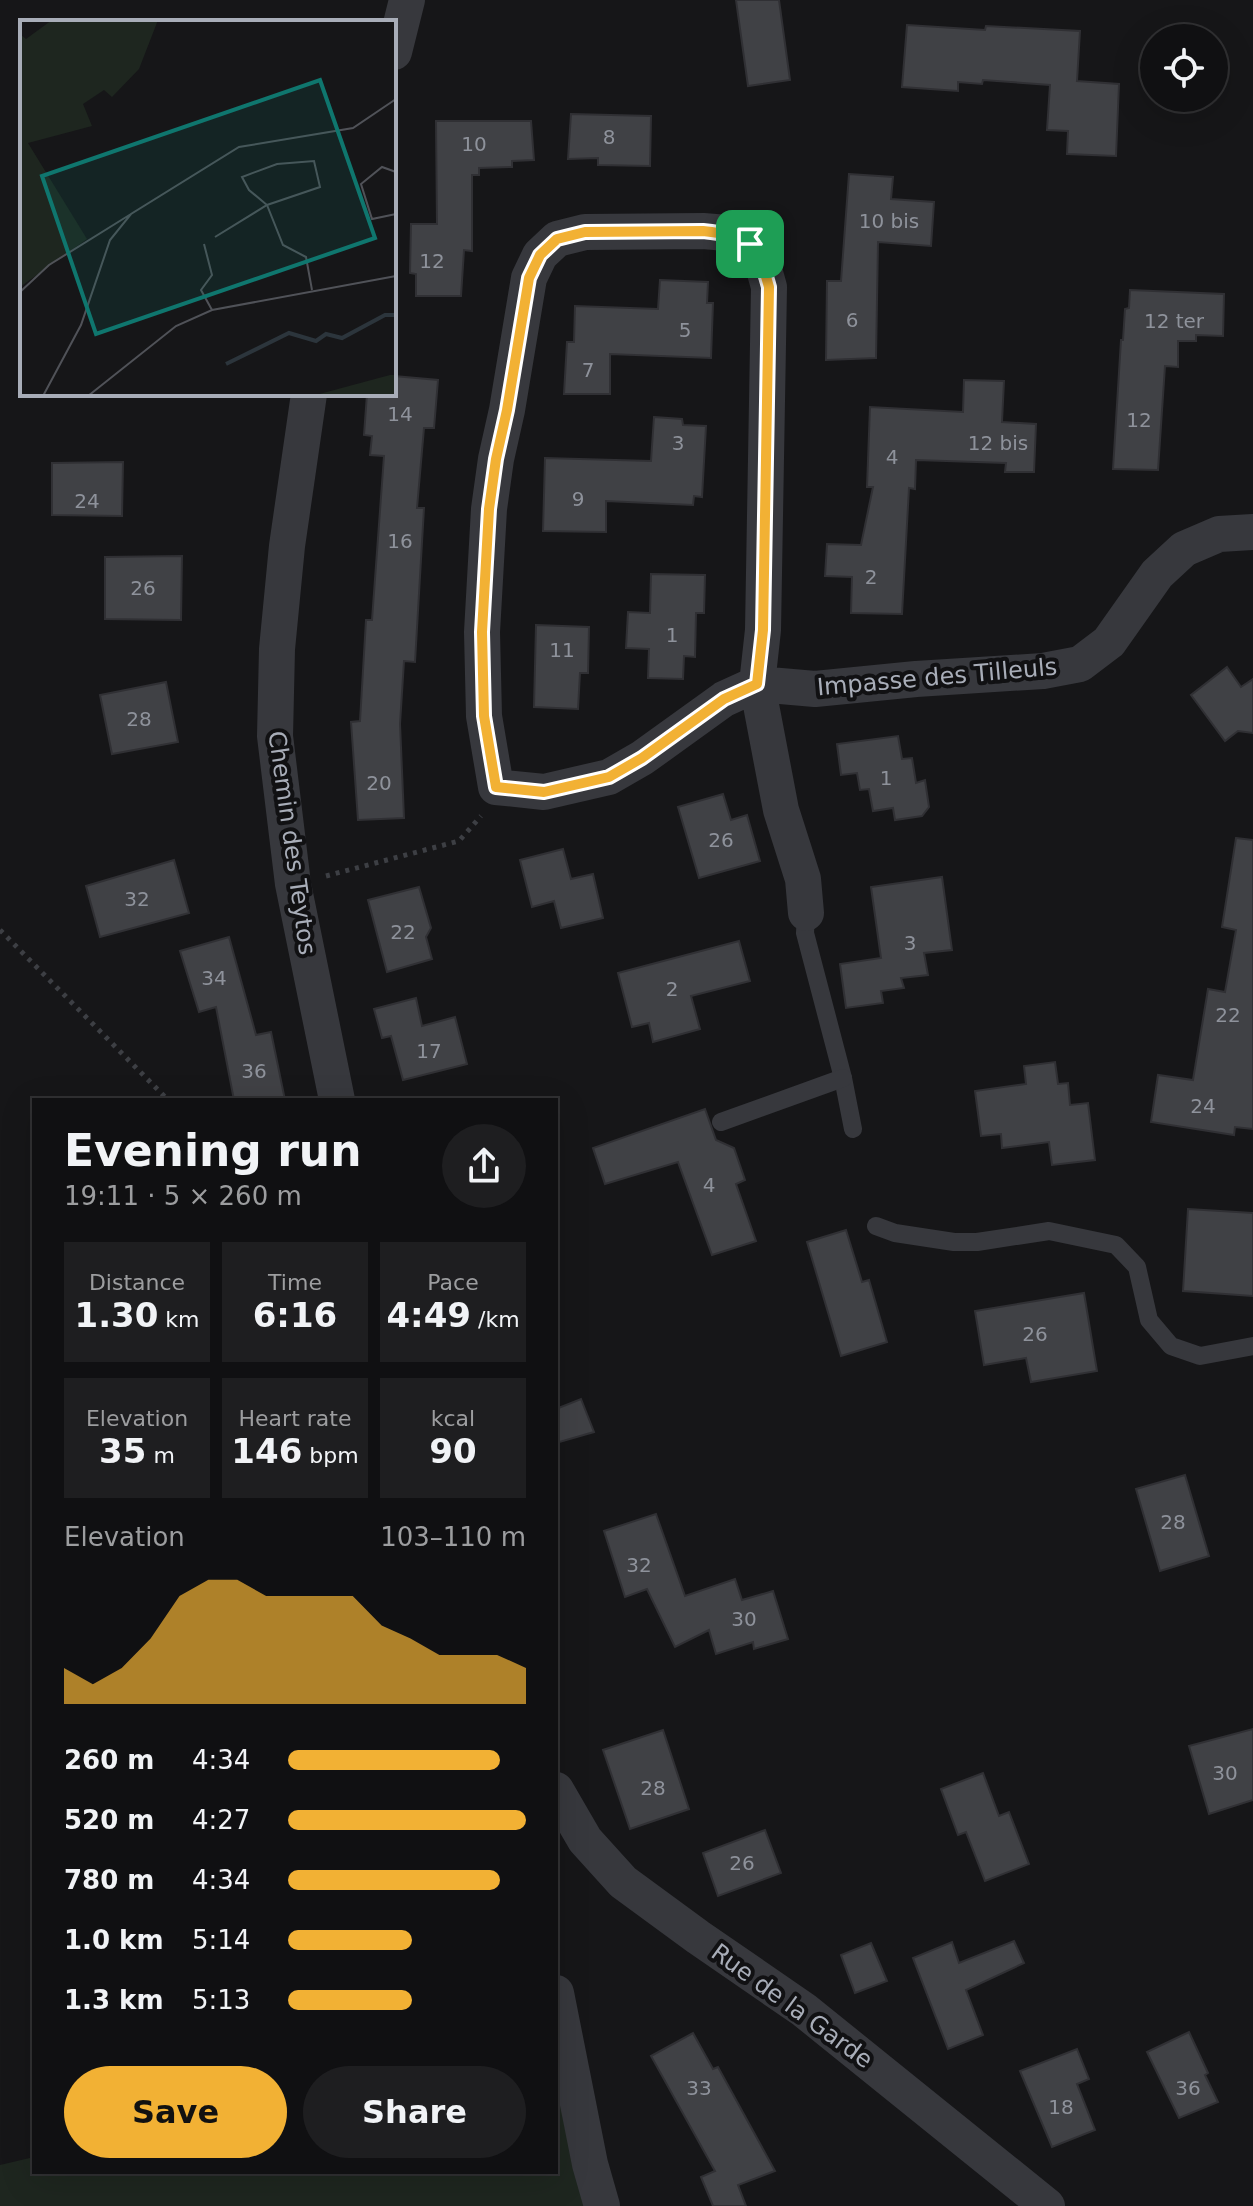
<!DOCTYPE html>
<html lang="en">
<head>
<meta charset="utf-8">
<style>
	body { margin:0; font-family:"DejaVu Sans",sans-serif; background:#1e1e20; color:#f1f3f6; height:100vh; display:flex; flex-direction:column; font-size:30px; white-space:nowrap }
	* { box-sizing:border-box; margin:0 }
	p { font-size:26px; color:#9c9d9f }
	.icon { flex:none; width:44px; height:44px; fill:none; stroke:currentColor; stroke-width:2; stroke-linecap:round; stroke-linejoin:round }
	.map { position:relative; flex:1; overflow:hidden }
	.drawer { position:absolute; left:32px; top:1098px; width:526px; height:1076px; display:flex; flex-direction:column; background:#101012; border-radius:0px; box-shadow:0 8px 32px #0002,0 0 0 2px #303032 }
	.drawer>* { flex:none }
	.tools { position:absolute; left:1140px; top:24px; display:grid; gap:16px }
	.tools a { display:grid; place-items:center; width:88px; height:88px; border-radius:50%; background:#101012; box-shadow:0 8px 32px #0002,0 0 0 2px #303032; font-size:40px }
	.pin { position:absolute; display:grid; place-items:center; width:68px; height:68px; color:#fff; margin:-34px; border-radius:16px; box-shadow:0 4px 12px #0006 }
	.round { display:grid; place-items:center; flex:none; width:84px; height:84px; border-radius:42px; background:#1e1e20 }
	.summary { display:flex; align-items:center; justify-content:space-between; height:136px; padding:0 32px }
	h1 { font-size:44px; font-weight:700; line-height:60px }
	.metrics { display:grid; grid-template-columns:repeat(3,1fr); gap:12px; height:136px; padding:8px 32px }
	.metrics div { display:grid; align-content:center; border-radius:0px; background:#1e1e20; text-align:center }
	.metrics b { font-size:34px; font-weight:700 }
	.metrics small { font-size:22px; font-weight:400 }
	.metrics p { font-size:22px }
	.chart { height:224px; padding:16px 32px }
	.chart p { display:flex; justify-content:space-between }
	.chart svg { width:100%; height:144px; margin-top:8px; fill:#f2b134; opacity:.7 }
	.cta { display:flex; gap:16px; margin-top:auto; padding:16px 32px }
	.cta a { flex:1; height:92px; border-radius:48px; background:#f2b134; color:#111; font-size:32px; font-weight:700; line-height:92px; text-align:center }
	.cta a+a { background:#1e1e20; color:#f1f3f6 }
	ul { padding:0 32px; list-style:none; font-size:26px }
	li { display:grid; grid-template-columns:128px 96px 1fr; align-items:center; height:60px }
	li i { height:20px; border-radius:10px; background:#f2b134 }
	.map>svg:first-child { display:block }
</style>
</head>
<body>
<div class="map">
<svg width="1253" height="2206" viewBox="0 0 1253 2206">
	<rect width="100%" height="100%" fill="#161618"/>
	<polygon fill="#1e261f" points="556,2040 584,2206 0,2206 0,2165 34,2157 34,2172 556,2172"/>
	<g fill="#404145" stroke="#303034" stroke-width="2">
		<polygon points="736,0 779,0 790,80 748,86"/>
		<polygon points="907,25 985,30 986,26 1080,31 1077,81 1119,84 1116,156 1067,154 1068,131 1047,130 1050,85 983,80 982,84 958,82 958,91 902,87"/>
		<polygon points="571,114 651,116 650,166 598,165 598,158 568,159"/>
		<polygon points="436,121 531,121 534,160 512,161 512,167 479,168 479,175 472,175 472,251 464,250 461,296 416,296 416,274 410,273 411,224 437,224"/>
		<polygon points="849,174 893,177 891,199 934,202 931,246 878,242 876,358 826,360 827,281 841,281"/>
		<polygon points="660,280 708,282 707,303 713,303 711,358 610,354 610,394 564,394 567,342 574,342 575,306 658,309"/>
		<polygon points="1130,290 1224,294 1223,336 1196,335 1196,341 1178,341 1178,367 1165,366 1158,470 1113,469 1121,340 1123,340 1125,309 1129,308"/>
		<polygon points="394,376 438,380 434,428 424,428 417,508 424,508 415,662 404,661 400,724 404,818 358,820 351,722 360,721 366,620 372,620 384,456 370,455 372,436 364,435 367,394 394,394"/>
		<polygon points="964,380 1004,381 1002,422 1036,424 1034,472 1005,472 1006,463 916,460 915,489 909,488 902,614 851,613 852,577 825,576 827,544 861,545 873,487 867,487 870,407 963,412"/>
		<polygon points="654,417 682,419 683,425 706,426 702,497 694,496 693,505 606,501 606,532 543,531 545,458 651,461"/>
		<polygon points="123,462 122,516 52,515 52,463"/>
		<polygon points="182,556 181,620 105,619 105,557"/>
		<polygon points="651,574 705,575 704,613 696,613 695,657 684,656 683,679 648,678 649,649 626,648 628,612 650,613"/>
		<polygon points="536,625 589,627 588,673 580,673 578,709 534,707"/>
		<polygon points="1227,667 1241,687 1253,679 1253,733 1238,731 1225,741 1191,695"/>
		<polygon points="166,682 178,742 112,754 100,695"/>
		<polygon points="898,736 902,759 912,758 916,783 925,780 929,807 922,816 895,820 893,808 873,811 869,789 860,790 857,773 841,775 837,744"/>
		<polygon points="723,794 731,820 747,815 760,861 699,878 678,807"/>
		<polygon points="1236,838 1253,840 1253,1129 1235,1127 1234,1135 1151,1122 1158,1075 1193,1080 1208,989 1225,992 1236,930 1222,927"/>
		<polygon points="563,849 571,879 593,874 603,918 561,928 554,901 532,907 520,860"/>
		<polygon points="174,860 189,913 100,937 86,886"/>
		<polygon points="942,877 952,950 924,953 928,975 901,978 904,988 881,991 883,1003 846,1008 840,964 881,958 871,887"/>
		<polygon points="419,887 431,928 426,937 432,959 387,972 368,900"/>
		<polygon points="229,937 256,1035 271,1032 285,1100 234,1100 216,1007 199,1012 180,951"/>
		<polygon points="739,941 750,981 691,996 700,1029 653,1042 649,1023 632,1027 618,973"/>
		<polygon points="416,998 422,1026 455,1017 467,1064 403,1080 391,1036 382,1038 374,1009"/>
		<polygon points="1055,1062 1058,1084 1068,1083 1070,1105 1088,1103 1095,1160 1052,1165 1049,1142 1002,1148 1001,1134 981,1136 975,1091 1026,1084 1024,1066"/>
		<polygon points="705,1109 716,1140 734,1148 745,1180 736,1184 756,1241 712,1255 678,1162 605,1184 593,1148"/>
		<polygon points="1188,1209 1253,1213 1253,1296 1183,1291"/>
		<polygon points="846,1230 862,1282 869,1280 887,1342 841,1356 807,1242"/>
		<polygon points="1084,1293 1097,1371 1031,1382 1026,1358 984,1365 975,1311"/>
		<polygon points="581,1399 594,1432 556,1443 556,1409"/>
		<polygon points="1185,1475 1209,1556 1160,1571 1136,1489"/>
		<polygon points="656,1514 685,1596 735,1579 742,1600 773,1591 788,1639 754,1649 753,1642 716,1654 709,1630 675,1647 647,1589 625,1597 604,1531"/>
		<polygon points="1253,1729 1253,1800 1209,1814 1189,1746"/>
		<polygon points="663,1730 689,1809 630,1829 603,1750"/>
		<polygon points="983,1773 999,1816 1009,1812 1029,1864 985,1881 966,1832 958,1835 941,1789"/>
		<polygon points="765,1830 781,1873 718,1896 703,1853"/>
		<polygon points="1014,1941 1024,1963 966,1990 983,2035 948,2049 913,1958 952,1942 959,1963"/>
		<polygon points="871,1943 887,1981 855,1993 841,1955"/>
		<polygon points="1189,2032 1208,2073 1205,2075 1218,2102 1179,2118 1147,2052"/>
		<polygon points="693,2033 713,2069 718,2067 775,2171 738,2185 746,2206 713,2206 701,2177 715,2171 651,2056"/>
		<polygon points="1077,2049 1089,2079 1077,2084 1095,2130 1052,2147 1020,2071"/>
	</g>
	<g fill="none" stroke-linecap="round" stroke-linejoin="round">
		<g stroke="#3d3f44" stroke-width="5" stroke-dasharray="4 6" stroke-linecap="butt">
			<polyline points="326,876 459,841 481,816"/>
			<polyline points="0,930 168,1100"/>
		</g>
		<g stroke="#37383d" stroke-width="18">
			<polyline points="806,913 805,933 843,1078 853,1129"/>
			<polyline points="721,1122 843,1078"/>
			<polyline points="876,1226 895,1233 954,1242 977,1242 1049,1231 1116,1245 1137,1267 1149,1320 1171,1346 1200,1356 1253,1346"/>
		</g>
		<g stroke="#37383d" stroke-width="36">
			<polyline points="394,52 407,0"/>
			<polyline points="309,394 287,546 277,649 275,736 293,884 337,1100"/>
			<polyline points="806,913 803,879 781,810 757,684 763,630 769,287 762,262 750,244 727,233 703,231 585,232 557,239 540,255 529,278 507,410 496,459 489,509 482,632 484,716 496,787 544,792 609,777 642,758 724,699 757,684 815,689 916,679 1043,671 1080,664 1109,642 1157,574 1184,549 1219,534 1253,532"/>
			<polyline points="556,1790 585,1840 623,1882 698,1937 804,2010 1047,2206"/>
			<polyline points="556,1993 590,2164 602,2206"/>
		</g>
	</g>
	<g fill="none" stroke-linecap="round" stroke-linejoin="round">
		<g stroke="#fff" stroke-width="16">
			<path id="route" d="M703 231C748 236 757 243 769 287L763 630 757 684 724 699 642 758 609 777 544 792 496 787 484 716 482 632 489 509 496 459 507 410 529 278 540 255 557 239 585 232Z"/>
		</g>
		<use href="#route" stroke="#f2b134" stroke-width="10"/>
	</g>
	<g text-anchor="middle" stroke-width="8" stroke-linejoin="round" paint-order="stroke">
		<g font-size="20" fill="#8e929b">
			<text x="609" y="144">8</text>
			<text x="474" y="151">10</text>
			<text x="889" y="228">10 bis</text>
			<text x="432" y="268">12</text>
			<text x="852" y="327">6</text>
			<text x="1174" y="328">12 ter</text>
			<text x="685" y="337">5</text>
			<text x="588" y="377">7</text>
			<text x="400" y="421">14</text>
			<text x="1139" y="427">12</text>
			<text x="678" y="450">3</text>
			<text x="998" y="450">12 bis</text>
			<text x="892" y="464">4</text>
			<text x="578" y="506">9</text>
			<text x="87" y="508">24</text>
			<text x="400" y="548">16</text>
			<text x="871" y="584">2</text>
			<text x="143" y="595">26</text>
			<text x="672" y="642">1</text>
			<text x="562" y="657">11</text>
			<text x="139" y="726">28</text>
			<text x="886" y="785">1</text>
			<text x="379" y="790">20</text>
			<text x="721" y="847">26</text>
			<text x="137" y="906">32</text>
			<text x="403" y="939">22</text>
			<text x="910" y="950">3</text>
			<text x="214" y="985">34</text>
			<text x="672" y="996">2</text>
			<text x="1228" y="1022">22</text>
			<text x="429" y="1058">17</text>
			<text x="254" y="1078">36</text>
			<text x="1203" y="1113">24</text>
			<text x="709" y="1192">4</text>
			<text x="1035" y="1341">26</text>
			<text x="1173" y="1529">28</text>
			<text x="639" y="1572">32</text>
			<text x="744" y="1626">30</text>
			<text x="1225" y="1780">30</text>
			<text x="653" y="1795">28</text>
			<text x="742" y="1870">26</text>
			<text x="699" y="2095">33</text>
			<text x="1188" y="2095">36</text>
			<text x="1061" y="2114">18</text>
		</g>
		<g font-size="24" fill="#a8adb8" stroke="#111113">
			<text transform="translate(937 677) rotate(-5)" y="8">Impasse des Tilleuls</text>
			<text transform="translate(292 843) rotate(82)" y="8">Chemin des Teytos</text>
			<text transform="translate(792 2006) rotate(36)" y="8">Rue de la Garde</text>
		</g>
	</g>
	<g transform="translate(20 20)">
		<rect width="376" height="376" fill="#161618"/>
		<path d="M32 0H138L119 49 92 77 84 70 63 84 72 106 8 123 67 219 0 267V14L6 19ZM370 355H376V376H292Z" fill="#1e261f"/>
		<path fill="none" stroke="#2c353c" stroke-width="4" d="M206 344 269 313 296 321 306 314 322 318 365 295H376"/>
		<path fill="none" stroke="#505258" stroke-width="2" d="M376 152 362 147 341 164 352 199 376 194M195 217 247 185 300 167 294 141 257 144 222 157 229 170 247 185 263 225 286 237 292 270M184 224 192 255 181 270 192 290M0 272 29 245 111 194M23 376 61 305 90 220 111 194 219 127 333 108 376 79M68 376 156 306 192 290 376 256"/>
		<path fill="#0f766e" fill-opacity="0.15" stroke="#0f766e" stroke-width="4" d="M300 60 355 218 76 314 22 156Z"/>
		<rect width="376" height="376" fill="none" stroke="#a8adb8" stroke-width="4"/>
	</g>
</svg>
<div class="tools">
<a><svg class="icon" aria-label="locate" viewBox="0 0 24 24"><circle cx="12" cy="12" r="6"/><path d="M12 2v4M12 18v4M2 12h4M18 12h4"/></svg></a>
</div>
<div class="pin" style="left:750px;top:244px;background:#1e9e55"><svg class="icon" aria-label="arrive" viewBox="0 0 24 24"><path d="M6 21V4h12l-3 4 3 4H6"/></svg></div>
<section class="drawer">
<div class="summary"><div><h1>Evening run</h1><p>19:11 · 5 × 260 m</p></div><a class="round"><svg class="icon" aria-label="share" viewBox="0 0 24 24"><path d="M12 15V3M7 8l5-5 5 5M5 13v7h14v-7"/></svg></a></div>
<div class="metrics">
<div><p>Distance</p><b>1.30<small> km</small></b></div>
<div><p>Time</p><b>6:16</b></div>
<div><p>Pace</p><b>4:49<small> /km</small></b></div>
</div>
<div class="metrics">
<div><p>Elevation</p><b>35<small> m</small></b></div>
<div><p>Heart rate</p><b>146<small> bpm</small></b></div>
<div><p>kcal</p><b>90</b></div>
</div>
<div class="chart"><p><span>Elevation</span>103–110 m</p>
<svg viewBox="0 0 160 44" preserveAspectRatio="none"><path d="M0 44V33L10 38L20 33L30 24L40 11L50 6L60 6L70 11L80 11L90 11L100 11L110 20L120 24L130 29L140 29L150 29L160 33V44z"/></svg>
</div>
<ul>
<li><b>260 m</b>4:34<i style="width:89%"></i></li>
<li><b>520 m</b>4:27<i style="width:100%"></i></li>
<li><b>780 m</b>4:34<i style="width:89%"></i></li>
<li><b>1.0 km</b>5:14<i style="width:52%"></i></li>
<li><b>1.3 km</b>5:13<i style="width:52%"></i></li>
</ul>
<div class="cta"><a>Save</a><a>Share</a></div>
</section>
</div>
</body>
</html>
